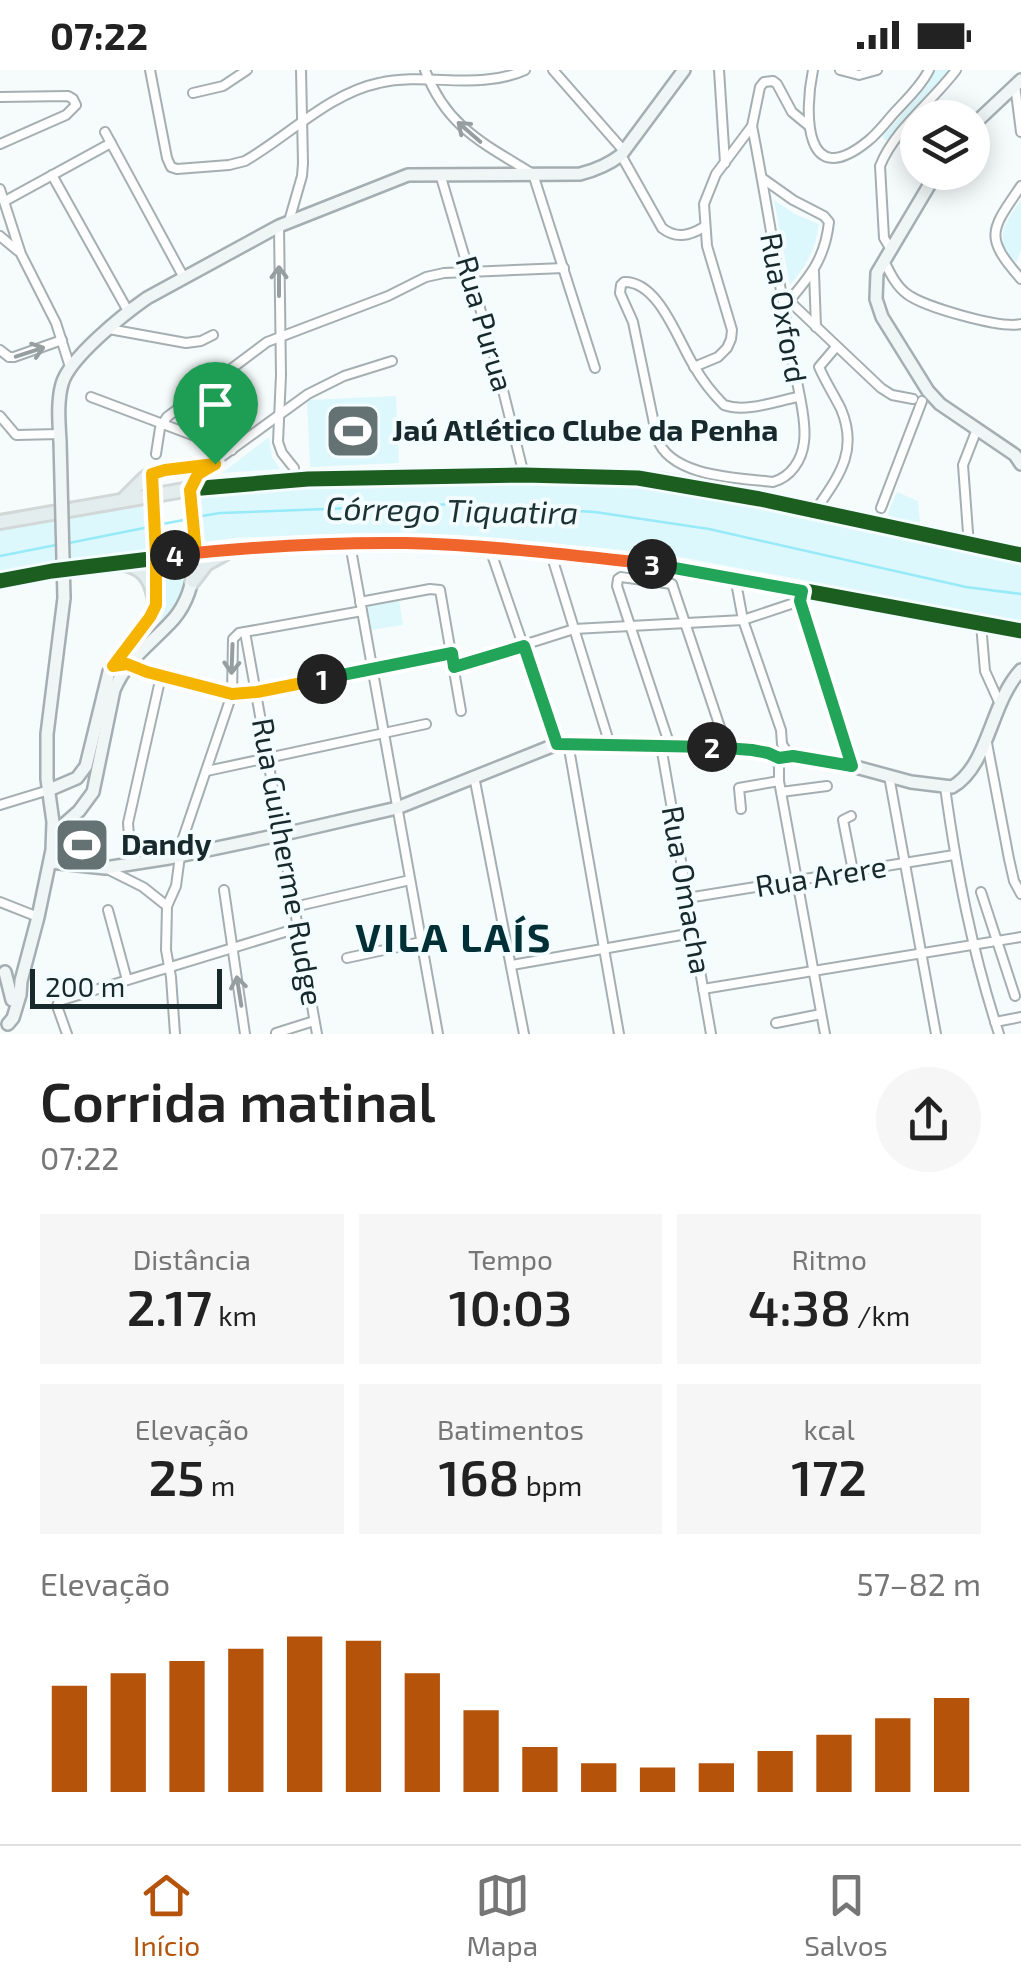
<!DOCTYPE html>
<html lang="pt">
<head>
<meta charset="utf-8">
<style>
	body { margin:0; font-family:"Exo 2",sans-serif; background:#f6f6f6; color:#222; height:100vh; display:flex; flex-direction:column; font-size:38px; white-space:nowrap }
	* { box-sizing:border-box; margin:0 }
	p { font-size:32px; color:#767676 }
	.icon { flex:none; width:55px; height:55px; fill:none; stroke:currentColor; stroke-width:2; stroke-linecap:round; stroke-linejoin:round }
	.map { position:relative; height:964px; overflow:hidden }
	.drawer { display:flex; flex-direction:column; background:#fff; flex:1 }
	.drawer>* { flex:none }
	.tools { position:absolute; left:900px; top:30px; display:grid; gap:20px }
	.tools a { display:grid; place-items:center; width:90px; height:90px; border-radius:50%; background:#fff; box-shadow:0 5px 25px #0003; font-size:50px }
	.scale { position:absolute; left:30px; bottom:25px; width:192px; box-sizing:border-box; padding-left:10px; border:5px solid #17292c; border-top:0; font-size:28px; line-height:35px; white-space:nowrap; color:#17292c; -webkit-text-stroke:8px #f3fcfe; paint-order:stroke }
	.pin { position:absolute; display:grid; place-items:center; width:85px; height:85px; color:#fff; margin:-102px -42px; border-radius:50% 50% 50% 0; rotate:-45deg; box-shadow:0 0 10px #0007 }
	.pin .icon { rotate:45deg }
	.km { position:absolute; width:50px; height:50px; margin:-25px; border-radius:50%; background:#222; color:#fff; font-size:28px; line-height:50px; text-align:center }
	.round { display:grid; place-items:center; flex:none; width:105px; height:105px; border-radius:52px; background:#f6f6f6 }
	.headline { display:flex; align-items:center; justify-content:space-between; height:170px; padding:0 40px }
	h1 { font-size:55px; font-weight:600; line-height:75px }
	.metrics { display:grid; grid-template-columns:repeat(3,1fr); gap:15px; height:170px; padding:10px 40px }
	.metrics div { display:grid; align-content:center; border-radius:0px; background:#f6f6f6; text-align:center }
	.metrics b { font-size:50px; font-weight:600 }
	.metrics small { font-size:28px; font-weight:400 }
	.metrics p { font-size:28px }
	.chart { height:280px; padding:20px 40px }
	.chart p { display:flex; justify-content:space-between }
	.chart svg { width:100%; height:180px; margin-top:10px; stroke:#b45309; stroke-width:6 }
	.status { display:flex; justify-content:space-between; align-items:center; height:70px; padding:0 50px; background:#fff; direction:ltr }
	.status svg { height:28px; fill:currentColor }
	.tab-bar { display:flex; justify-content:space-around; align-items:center; height:140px; border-top:2px solid #e0e0e0; background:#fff; font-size:28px; color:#767676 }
	.tab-bar a { display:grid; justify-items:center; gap:5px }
	.tab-bar .active { color:#b45309 }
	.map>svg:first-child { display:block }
</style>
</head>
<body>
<div class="status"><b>07:22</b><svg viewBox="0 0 49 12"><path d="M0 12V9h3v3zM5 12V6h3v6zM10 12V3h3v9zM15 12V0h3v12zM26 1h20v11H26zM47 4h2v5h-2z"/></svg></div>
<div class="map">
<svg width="1021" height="964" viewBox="0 0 1021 964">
	<rect width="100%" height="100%" fill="#f6fbfb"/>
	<g fill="#ddf8fc">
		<polygon points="935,0 950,0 890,71 884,69 883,66 928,15"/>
		<path d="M774 130 795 144 819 154C816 179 806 196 790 215Z"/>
		<path d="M1021 130V180L1016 193C992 168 1004 154 1021 130Z"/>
		<polygon points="396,326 399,393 310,397 307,330"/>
		<polygon points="269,367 272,387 280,399 222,403"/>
		<path d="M522 410 660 417 718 427 1021 492V553C906 536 793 508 678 491 589 478 497 468 407 467 338 467 270 472 202 476L200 423 344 414Z"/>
		<polygon points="897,422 918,431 920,453 886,448"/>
		<polygon points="143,434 146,481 0,505 0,460"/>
		<path d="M192 489 182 529 170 547 130 587 129 583C158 552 172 537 162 493Z"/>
		<polygon points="399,530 403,555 371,560 367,536"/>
	</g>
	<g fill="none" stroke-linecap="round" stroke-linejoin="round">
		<g stroke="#97eaf8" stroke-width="2.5">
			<polyline points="196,447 220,443 457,434 595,442 709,459 966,517 1021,524"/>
			<polyline points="157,455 189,449"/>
			<polyline points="69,473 149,457"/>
			<polyline points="0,486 56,475"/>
		</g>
		<g stroke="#a5afb1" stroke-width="12">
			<g id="street">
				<path d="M150 0 167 88 171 97 177 99 229 95 245 91C287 67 330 23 379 13 427 2 479 21 525 0"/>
				<path d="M425 0C447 58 485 74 533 104L595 298"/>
				<polyline points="553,0 624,81"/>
				<polyline points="719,0 725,93"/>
				<path d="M813 0C804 43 804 123 868 71 878 63 886 52 895 42 907 29 921 16 929 0"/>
				<polyline points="840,0 859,5 877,0"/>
				<polyline points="1015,15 1021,62"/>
				<polyline points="193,23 223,16 247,0"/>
				<polyline points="0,27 68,26 73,29 76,35 66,45 0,74"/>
				<path d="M752 56C767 133 779 210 792 287 796 310 807 350 804 372 802 390 791 407 773 412 738 408 670 407 657 368L633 252 620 223 621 215 624 212C659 211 678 271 694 296 702 310 712 323 724 335 746 343 776 331 798 327"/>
				<polyline points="105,62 183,206"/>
				<path d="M621 85 662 158C676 169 689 166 704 157"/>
				<polyline points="440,104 496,292 524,405"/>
				<polyline points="52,105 128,241"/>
				<path d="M762 108 793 130 824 146 829 152C825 188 811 205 789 231"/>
				<path d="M1021 116C991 160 983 166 1021 209"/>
				<polyline points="0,119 21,184 56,253 70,297"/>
				<polyline points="5,131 111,73"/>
				<polyline points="289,151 302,106 303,93 301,0"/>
				<polyline points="279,156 281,305 278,372 282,383 294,398"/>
				<polyline points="0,166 18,181"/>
				<path d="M890 178 884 168 880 96C895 59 932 32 956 0"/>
				<path d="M884 191C890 203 896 216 907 224 924 237 1001 259 1021 254"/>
				<polyline points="814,202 816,257"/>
				<polyline points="786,228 881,318 892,325 913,329"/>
				<polyline points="109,259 186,273 201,271 213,265"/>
				<polyline points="0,280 9,287 14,287 62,270"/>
				<polyline points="694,297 718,287 727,278 731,269 732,260 707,176 704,134 716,104 752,56 760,17 764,12 773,11 777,14 792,42 809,56"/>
				<polyline points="91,327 232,380"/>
				<polyline points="0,346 16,365 60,364"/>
				<polyline points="156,384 160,358 167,347 267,272 388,226 426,207 444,203 564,198"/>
				<polyline points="190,419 198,404 308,324 344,306 392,291"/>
				<polyline points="152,425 151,404 165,400 210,394"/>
				<polyline points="881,438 922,331"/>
				<path d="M815 441C838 407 859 382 841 339 834 325 825 311 819 297L836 277"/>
				<polyline points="350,474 438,964"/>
				<polyline points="969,476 963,395 977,359"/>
				<polyline points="490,479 557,674"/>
				<polyline points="551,484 610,675"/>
				<polyline points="735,507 743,550 781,660 782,674 787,682"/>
				<polyline points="800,531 852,696"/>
				<polyline points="360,532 430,519 440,520 461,641"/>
				<polyline points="981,554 985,601 999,632"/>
				<polyline points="245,562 317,964"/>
				<path d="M127 594C167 611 214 625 257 622L452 583"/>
				<polyline points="454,597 574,559 743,550 800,531 802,521"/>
				<polyline points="568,673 619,964"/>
				<polyline points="987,673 1009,789 1014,811 1021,824"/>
				<polyline points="661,676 711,964"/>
				<polyline points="670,676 617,516 618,509 621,507 672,514 727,678"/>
				<polyline points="773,687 779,695 779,711 825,964"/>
				<polyline points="207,701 426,654"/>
				<polyline points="474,706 524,964"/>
				<polyline points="889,706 936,964"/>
				<path d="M945 717C957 804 972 881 999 964"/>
				<polyline points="781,722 827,716"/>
				<polyline points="0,735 49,720"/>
				<polyline points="741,739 739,718 779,711"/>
				<polyline points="851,746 843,750 853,801"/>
				<polyline points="131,794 128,753 161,606"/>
				<polyline points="105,798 143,817 167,836"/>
				<polyline points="224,820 245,964"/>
				<polyline points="981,822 1015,926"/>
				<polyline points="687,828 954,785"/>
				<polyline points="0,832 38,847"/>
				<polyline points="294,837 410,810"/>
				<polyline points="108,840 127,910"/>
				<polyline points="347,888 421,872"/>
				<polyline points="512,895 693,863"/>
				<polyline points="703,919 1021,867"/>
				<polyline points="995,952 1021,947"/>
				<polyline points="776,953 821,944"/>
				<polyline points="276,963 314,951"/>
				<polyline points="67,964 57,936 59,931 298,858"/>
				<polyline points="175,964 171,907 166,880 167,836 176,816 182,771 232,624 233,569 239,563 362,541"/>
			</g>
		</g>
		<g stroke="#a5afb1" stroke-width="16">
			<g id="secondary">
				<polyline points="972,56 1021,10"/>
				<polyline points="937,102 877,203 876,229 882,247 928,321 940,334 1015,385 1021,394"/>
				<path d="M60 371C59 353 57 332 62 314 69 288 124 244 147 228L279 156 408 105 580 104C596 100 608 95 621 85L684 0"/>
				<polyline points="49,720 77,708 86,696 109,602 151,547 156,535 156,487 152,425"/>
				<path d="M53 764 79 741 93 722 114 620C126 591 148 576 169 554 205 518 194 465 190 419"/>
				<path d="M50 792 105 798 169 788 293 762 397 738 557 674 752 680 768 683 779 688 793 687 852 696 911 712 952 717C989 696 990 633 1021 600"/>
				<polyline points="5,902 12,930"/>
				<polyline points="8,954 13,948 20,925 21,911 38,847 52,780 53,752 47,709 47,664 64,528"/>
			</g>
		</g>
		<g stroke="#d2d7d7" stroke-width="18">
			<g id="primary">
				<polyline points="124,429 144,409 151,404"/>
				<polyline points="0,452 190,419 308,409 524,405 621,407 665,411 760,429 1021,485"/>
				<path d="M125 494C147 499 152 513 156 535"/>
				<polyline points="0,511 52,501 240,478 406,473 546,483 665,495 1021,561"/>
				<polyline points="193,511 206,494 224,484"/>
			</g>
		</g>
		<use href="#street" stroke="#fefefe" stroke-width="8"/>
		<use href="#secondary" stroke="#f0f5f6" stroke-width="11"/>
		<use href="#primary" stroke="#e3eded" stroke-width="12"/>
		<g stroke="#a5afb1" stroke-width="16" stroke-linecap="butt">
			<polyline id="secondary-bridge" points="60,371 64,528"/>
		</g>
		<use href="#secondary-bridge" stroke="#f0f5f6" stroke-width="11"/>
		<g stroke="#f3fcfe" stroke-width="21">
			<g id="cycleway">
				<polyline points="190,419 308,409 524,405 638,408 760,429 1021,485"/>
				<polyline points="0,511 52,501 240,478 406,473 546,483 665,495 1021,561"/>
			</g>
		</g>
		<use href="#cycleway" stroke="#1b5e20" stroke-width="15"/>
	</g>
	<defs><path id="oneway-shaft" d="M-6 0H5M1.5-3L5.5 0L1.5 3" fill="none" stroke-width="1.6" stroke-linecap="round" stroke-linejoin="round" transform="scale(2.5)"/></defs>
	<g stroke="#969ea0">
		<use href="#oneway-shaft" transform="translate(469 62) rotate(-139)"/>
		<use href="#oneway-shaft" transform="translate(279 211) rotate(-90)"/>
		<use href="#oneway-shaft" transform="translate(30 282) rotate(-18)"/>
		<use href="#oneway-shaft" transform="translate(232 589) rotate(92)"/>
		<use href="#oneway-shaft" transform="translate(239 921) rotate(-99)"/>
	</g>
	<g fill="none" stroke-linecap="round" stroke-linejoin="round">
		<g stroke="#fff" stroke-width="20">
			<polyline id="split-1" points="215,394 198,404 190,420 196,483 156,486 156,535 150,547 113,596 127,594 147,602 232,624 257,622 322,609"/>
		</g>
		<g stroke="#fff" stroke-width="20">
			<polyline id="split-2" points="322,609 452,583 454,597 524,576 557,674 712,677"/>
		</g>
		<g stroke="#fff" stroke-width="20">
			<polyline id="split-3" points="652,494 802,521 800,531 852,696 793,686 779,688 768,683 752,680 712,677"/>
		</g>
		<g stroke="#fff" stroke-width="20">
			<path id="split-4" d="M175 485C251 477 329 472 406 473 488 475 571 485 652 494"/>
		</g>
		<g stroke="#fff" stroke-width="20">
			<polyline id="split-5" points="175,485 156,486 152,404 165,400 215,394"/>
		</g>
		<use href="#split-1" stroke="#f5b400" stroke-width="12"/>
		<use href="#split-2" stroke="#22a559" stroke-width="12"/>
		<use href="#split-3" stroke="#22a559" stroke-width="12"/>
		<use href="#split-4" stroke="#f0652b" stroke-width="12"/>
		<use href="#split-5" stroke="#f5b400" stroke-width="12"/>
	</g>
	<defs>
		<g id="stadium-square" transform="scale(2.875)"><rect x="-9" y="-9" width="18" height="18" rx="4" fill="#657274" stroke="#f3fcfe"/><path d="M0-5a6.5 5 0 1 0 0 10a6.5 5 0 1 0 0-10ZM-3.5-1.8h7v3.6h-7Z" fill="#fff"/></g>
	</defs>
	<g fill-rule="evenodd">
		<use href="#stadium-square" x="353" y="361"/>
		<use href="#stadium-square" x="82" y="775"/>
	</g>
	<g text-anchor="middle" stroke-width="8" stroke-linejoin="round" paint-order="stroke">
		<g font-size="30" fill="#17292c" stroke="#f3fcfe">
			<text transform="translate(783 238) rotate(80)" y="10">Rua Oxford</text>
			<text transform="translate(484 254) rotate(74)" y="10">Rua Purua</text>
			<text transform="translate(287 792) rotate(80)" y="10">Rua Guilherme Rudge</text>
			<text transform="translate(821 807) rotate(-9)" y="10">Rua Arere</text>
			<text transform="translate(686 820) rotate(80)" y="10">Rua Omacha</text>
		</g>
		<g font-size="30" font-weight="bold" fill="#17292c" stroke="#f3fcfe" text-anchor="start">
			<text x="392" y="371">Jaú Atlético Clube da Penha</text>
			<text x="121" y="785">Dandy</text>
		</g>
		<g font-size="32" font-style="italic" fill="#1b3134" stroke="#f3fcfe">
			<text transform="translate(452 441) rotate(1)" y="11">Córrego Tiquatira</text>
		</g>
		<g font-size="40" font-weight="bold" letter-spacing="2.5" fill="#002f36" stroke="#f3fcfe">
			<text x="454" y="882">VILA LAÍS</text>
		</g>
	</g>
</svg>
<div class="tools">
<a><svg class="icon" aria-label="layers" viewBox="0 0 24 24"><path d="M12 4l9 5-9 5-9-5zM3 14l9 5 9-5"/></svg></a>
</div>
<div class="scale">200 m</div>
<div class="pin" style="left:215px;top:394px;background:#1e9e55"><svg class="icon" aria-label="arrive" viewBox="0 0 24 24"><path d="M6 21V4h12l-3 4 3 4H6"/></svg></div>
<b class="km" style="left:322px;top:609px">1</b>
<b class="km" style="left:712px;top:677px">2</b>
<b class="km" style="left:652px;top:494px">3</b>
<b class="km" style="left:175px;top:485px">4</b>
</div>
<section class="drawer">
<div class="headline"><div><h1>Corrida matinal</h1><p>07:22</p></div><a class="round"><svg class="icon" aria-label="share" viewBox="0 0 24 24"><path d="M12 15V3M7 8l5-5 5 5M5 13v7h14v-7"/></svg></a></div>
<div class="metrics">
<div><p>Distância</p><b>2.17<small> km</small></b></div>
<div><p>Tempo</p><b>10:03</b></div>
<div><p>Ritmo</p><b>4:38<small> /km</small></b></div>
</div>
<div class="metrics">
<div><p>Elevação</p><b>25<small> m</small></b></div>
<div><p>Batimentos</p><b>168<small> bpm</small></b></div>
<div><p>kcal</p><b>172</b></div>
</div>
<div class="chart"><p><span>Elevação</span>57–82 m</p>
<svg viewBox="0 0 160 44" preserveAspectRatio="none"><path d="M5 44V18M15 44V15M25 44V12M35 44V9M45 44V6M55 44V7M65 44V15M75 44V24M85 44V33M95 44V37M105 44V38M115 44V37M125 44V34M135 44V30M145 44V26M155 44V21"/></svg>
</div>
</section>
<nav class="tab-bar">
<a class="active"><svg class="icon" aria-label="home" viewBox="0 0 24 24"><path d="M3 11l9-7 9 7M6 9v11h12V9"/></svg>Início</a>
<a><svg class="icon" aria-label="map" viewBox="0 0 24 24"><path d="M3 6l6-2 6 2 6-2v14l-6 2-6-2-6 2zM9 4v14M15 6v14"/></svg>Mapa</a>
<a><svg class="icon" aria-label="saved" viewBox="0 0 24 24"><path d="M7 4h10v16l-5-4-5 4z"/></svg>Salvos</a>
</nav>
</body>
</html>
